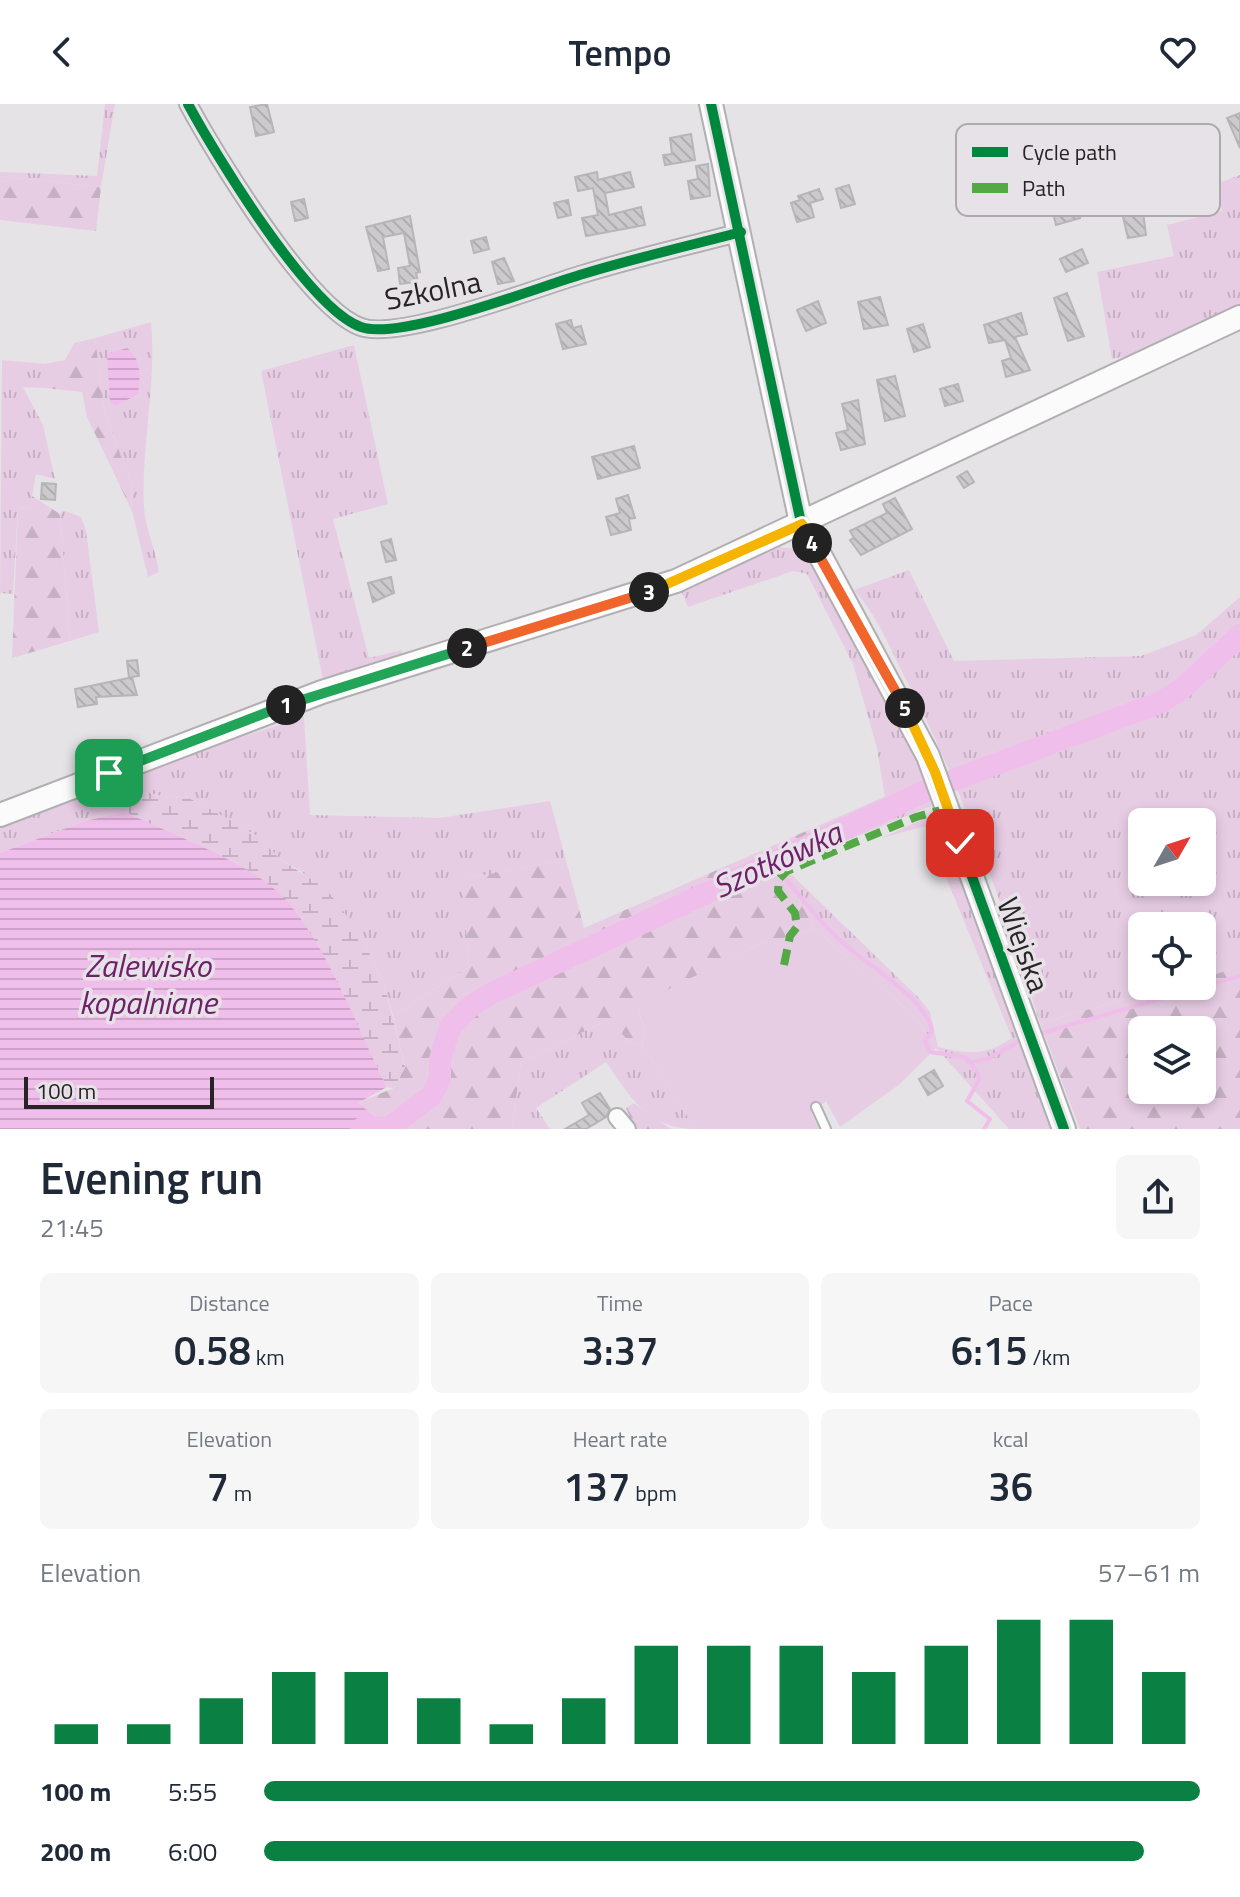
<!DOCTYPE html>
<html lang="en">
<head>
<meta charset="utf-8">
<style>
	body { margin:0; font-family:"Titillium Web",sans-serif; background:#f6f6f7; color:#1f2937; height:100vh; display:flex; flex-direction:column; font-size:30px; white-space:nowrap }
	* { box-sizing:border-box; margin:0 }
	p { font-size:26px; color:#747a83 }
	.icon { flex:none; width:44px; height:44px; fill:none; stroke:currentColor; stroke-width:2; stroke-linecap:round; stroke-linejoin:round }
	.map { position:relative; height:1025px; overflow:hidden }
	.drawer { display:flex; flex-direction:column; background:#fff; flex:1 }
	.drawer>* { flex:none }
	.needle { width:52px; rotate:51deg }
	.controls { position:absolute; left:1128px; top:704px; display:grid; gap:16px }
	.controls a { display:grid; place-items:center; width:88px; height:88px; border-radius:12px; background:#fff; box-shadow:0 4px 12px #0003; font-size:40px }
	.scale { position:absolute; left:24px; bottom:20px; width:190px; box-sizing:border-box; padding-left:8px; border:4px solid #262425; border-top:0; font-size:22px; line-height:28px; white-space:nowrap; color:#262425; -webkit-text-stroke:6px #e7e2e7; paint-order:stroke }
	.pin { position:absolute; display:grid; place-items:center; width:68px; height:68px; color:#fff; margin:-34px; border-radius:16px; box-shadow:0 4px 12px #0006 }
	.km { position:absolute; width:40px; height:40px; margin:-20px; border-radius:50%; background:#222; color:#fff; font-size:22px; line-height:40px; text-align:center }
	.round { display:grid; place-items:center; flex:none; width:84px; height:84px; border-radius:12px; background:#f6f6f7 }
	.summary { display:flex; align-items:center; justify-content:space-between; height:136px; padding:0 40px }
	h1 { font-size:44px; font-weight:600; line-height:60px }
	.stats { display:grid; grid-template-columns:repeat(3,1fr); gap:12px; height:136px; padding:8px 40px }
	.stats div { display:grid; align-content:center; border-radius:12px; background:#f6f6f7; text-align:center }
	.stats b { font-size:40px; font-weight:600 }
	.stats small { font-size:22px; font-weight:400 }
	.stats p { font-size:22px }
	.chart { height:224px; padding:16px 40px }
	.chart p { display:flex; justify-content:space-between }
	.chart svg { width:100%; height:144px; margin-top:8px; stroke:#0b8043; stroke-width:6 }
	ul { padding:0 40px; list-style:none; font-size:26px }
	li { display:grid; grid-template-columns:128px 96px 1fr; align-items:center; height:60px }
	li i { height:20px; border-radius:10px; background:#0b8043 }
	header { display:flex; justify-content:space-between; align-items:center; height:104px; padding:0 40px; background:#fff; font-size:36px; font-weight:600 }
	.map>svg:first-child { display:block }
</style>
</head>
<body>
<header><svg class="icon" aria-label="back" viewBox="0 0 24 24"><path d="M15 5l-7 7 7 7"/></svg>Tempo<svg class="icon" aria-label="heart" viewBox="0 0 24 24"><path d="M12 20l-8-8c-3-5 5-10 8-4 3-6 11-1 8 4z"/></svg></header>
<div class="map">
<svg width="1240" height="1025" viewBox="0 0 1240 1025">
	<defs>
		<pattern id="grass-tufts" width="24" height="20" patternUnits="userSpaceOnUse" patternTransform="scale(2)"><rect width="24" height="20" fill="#e7cde4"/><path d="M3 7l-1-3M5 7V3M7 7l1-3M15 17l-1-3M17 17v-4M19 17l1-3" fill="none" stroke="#c6b0c3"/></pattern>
		<pattern id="forest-firs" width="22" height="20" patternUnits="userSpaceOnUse" patternTransform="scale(2)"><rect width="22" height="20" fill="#e7cde4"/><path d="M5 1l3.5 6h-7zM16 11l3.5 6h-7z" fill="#c6b0c3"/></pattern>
		<pattern id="wetland-marsh" width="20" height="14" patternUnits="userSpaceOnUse" patternTransform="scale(2)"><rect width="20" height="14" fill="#e7cde4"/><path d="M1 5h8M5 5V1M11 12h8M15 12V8" fill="none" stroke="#c6b0c3"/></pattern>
		<pattern id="water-rules" width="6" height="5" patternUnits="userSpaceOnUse" patternTransform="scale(2)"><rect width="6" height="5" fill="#f0beea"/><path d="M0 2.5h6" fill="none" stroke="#cea3c9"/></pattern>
		<pattern id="building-back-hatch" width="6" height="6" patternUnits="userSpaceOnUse" patternTransform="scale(2)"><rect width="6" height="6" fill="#cccacc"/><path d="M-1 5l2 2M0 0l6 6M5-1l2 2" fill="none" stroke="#afadaf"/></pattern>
	</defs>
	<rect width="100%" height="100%" fill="#e6e3e6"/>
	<g fill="url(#grass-tufts)" fill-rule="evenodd">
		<polygon points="105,0 115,0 101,83 0,72 0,68 97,72"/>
		<polygon points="1240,71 1240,202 1149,248 1112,255 1097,168 1174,152 1167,121 1222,107 1216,80"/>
		<path d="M151 218C157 280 141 341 144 403 145 424 156 446 159 468L148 473 132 407 131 379 105 309 95 234Z"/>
		<polygon points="354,241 388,400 333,415 369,554 402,546 404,554 323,576 261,267"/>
		<polygon points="2,256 45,260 45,284 23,283 43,321 55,375 36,370 30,405 18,404 13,490 0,489"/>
		<polygon points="63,406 81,413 86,427 99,528 70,537 60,410"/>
		<polygon points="776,443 800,445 833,491 912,633 936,700 889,719 877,644 853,560 807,470 793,467 688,503 681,486"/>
		<path d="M909 466 954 557 1141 552 1196 531 1240 493V863L1202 874V822H1142V882H1173L1040 919C1004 805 964 688 909 581 891 548 880 515 854 486ZM1142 718H1202V778H1142Z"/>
		<polygon points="304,613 310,711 439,714 550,697 566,756 463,775 469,863 393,912 385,883 360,829 302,768 280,755 257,732 186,692 165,693 146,688 85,717 0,749 0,724 154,661"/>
		<path d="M927 713 941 718 1059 1025H1009L936 944 917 915 815 825 786 771H792L920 895 930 908 938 943C967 950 987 952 1012 934L925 722 882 734Z"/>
		<path d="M610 915 628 937 642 941 696 1025C648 1025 631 994 606 958L536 1004 550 1025H512L521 958Z"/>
	</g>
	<g fill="url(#forest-firs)" fill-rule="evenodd">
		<polygon points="0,72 101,83 96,127 0,116"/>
		<polygon points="95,234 105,309 131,379 132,407 87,313 82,288 45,284 45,260 65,256 74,239"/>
		<polygon points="32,392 60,410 70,537 12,554 18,404 30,405"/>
		<polygon points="884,693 889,719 782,764 815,825 755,842 637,902 644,925 642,941 628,937 610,915 521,958 512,1025 390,1025 357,999 394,984 405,963 393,912 469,863 462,775 566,756 584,824"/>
		<path d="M1240 863V1025H1080L1040 919 1173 882H1202V874ZM1142 926H1202V986H1142Z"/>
		<polygon points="634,999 671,1025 635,1025 626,1004"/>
	</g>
	<polygon fill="url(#wetland-marsh)" points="146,688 165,693 185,692 223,712 257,732 280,755 326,785 360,829 385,883 405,963 394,984 387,983 328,863 240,763 125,708 85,717"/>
	<polygon fill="#e7cde4" points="815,825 917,915 936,944 900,980 840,1023 826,997 811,1009 819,1025 696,1025 642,941 644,925 637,901 755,842"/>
	<g fill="url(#water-rules)">
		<path d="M127 244C142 255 140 273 138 290L116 302 110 298 107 250Z"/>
		<path d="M125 708C169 729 248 758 281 791 325 835 358 927 387 983L358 999 390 1025H0V749L85 717Z"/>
	</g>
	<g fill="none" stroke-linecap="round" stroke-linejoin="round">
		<g stroke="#f0beea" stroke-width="4">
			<polyline points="773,757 775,759"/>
			<path d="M786 775C804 797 822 821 844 840 867 860 927 896 932 927L925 937 930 948 965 953 977 967 979 976 967 997 990 1015 984 1025"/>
			<polyline points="1042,929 1240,872"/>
			<polyline points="970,958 987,955 1020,937"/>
		</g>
		<polyline stroke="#f0beea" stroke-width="22" points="361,1025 390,1023 431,992 440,975 440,955 450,923 471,902 492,889 930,685 1161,598 1183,584 1240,531"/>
	</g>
	<g fill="url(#building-back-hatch)" stroke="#b7b5b7" stroke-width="2">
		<polygon points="267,0 274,28 256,32 250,3"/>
		<polygon points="1240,9 1240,44 1227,14"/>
		<polygon points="691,30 695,56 665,61 663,51 672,50 670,34"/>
		<polygon points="708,60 710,92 691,95 688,77 698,75 696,62"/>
		<polygon points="597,68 598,76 630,68 634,83 605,89 609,111 641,103 645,121 586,132 582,114 598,111 593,84 578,87 575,73"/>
		<polygon points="1139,78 1146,131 1128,134 1116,83"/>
		<polygon points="849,81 855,100 841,104 836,85"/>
		<polygon points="819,85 823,95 810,99 814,113 797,118 791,99 800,96 798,92"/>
		<polygon points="304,95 308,114 295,117 291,98"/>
		<polygon points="568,96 571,111 558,114 554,99"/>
		<polygon points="1075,98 1080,114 1056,121 1052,105"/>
		<polygon points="410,112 420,168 416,169 418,178 400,180 398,164 410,162 404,129 383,133 389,165 378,167 366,123"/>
		<polygon points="486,133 489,145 474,149 471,137"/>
		<polygon points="1082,145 1088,159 1066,168 1060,155"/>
		<polygon points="504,154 514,177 498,180 492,158"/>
		<polygon points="1067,189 1084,232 1068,237 1054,194"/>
		<polygon points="880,193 888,221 864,225 858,198"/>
		<polygon points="818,197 826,219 806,227 797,206"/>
		<polygon points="1021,209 1027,230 1015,233 1030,266 1006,273 1002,257 1011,254 1005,236 989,239 984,221"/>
		<polygon points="571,216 573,224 581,222 586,240 563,245 556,220"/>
		<polygon points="923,220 930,243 914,248 907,225"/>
		<polygon points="895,272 905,312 885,317 877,276"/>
		<polygon points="958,280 963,297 945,302 940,285"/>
		<polygon points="858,296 865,340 841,346 836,329 848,326 842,300"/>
		<polygon points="634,342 640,364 598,375 592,353"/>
		<polygon points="967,367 974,378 964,384 957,373"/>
		<polygon points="42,379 56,380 55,396 41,395"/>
		<polygon points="628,391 635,414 629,415 631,426 611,431 606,413 620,409 616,395"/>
		<polygon points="895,394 912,425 861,451 850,436 854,434 850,427 887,409 883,400"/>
		<polygon points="391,435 396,456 386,458 381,438"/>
		<polygon points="391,473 394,489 373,498 368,479"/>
		<polygon points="137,556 139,572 132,573 137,591 96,593 97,600 78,603 75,585 129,574 127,557"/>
		<polygon points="934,966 943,982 928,991 919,975"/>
		<polygon points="600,989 610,1005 606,1013 586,1025 565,1025 589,1011 582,999"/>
	</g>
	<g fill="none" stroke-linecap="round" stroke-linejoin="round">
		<g stroke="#b1afb1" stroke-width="12">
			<polyline id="lane" points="816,1003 826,1025"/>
		</g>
		<g stroke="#b1afb1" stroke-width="20">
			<g id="street">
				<path d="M188 0C215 50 309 205 361 223 401 237 538 183 583 170 635 154 688 142 741 128"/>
				<polyline points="617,1013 627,1025"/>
			</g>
		</g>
		<g stroke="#b1afb1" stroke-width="26">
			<g id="secondary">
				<polyline points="711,0 800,414 928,652 1064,1025"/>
				<polyline points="0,711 322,588 676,477 1240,213"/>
			</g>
		</g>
		<use href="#lane" stroke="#fbfbfb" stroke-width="8"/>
		<use href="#street" stroke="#fbfbfb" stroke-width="16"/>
		<use href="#secondary" stroke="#fbfbfb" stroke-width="22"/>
		<polyline stroke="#53aa44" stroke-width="8" stroke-dasharray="16 8" stroke-linecap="butt" points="784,861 790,832 797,823 795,809 778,787 779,775 787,767 916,713 948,704"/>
		<g stroke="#e7e2e7" stroke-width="15">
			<g id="cycleway">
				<path d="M188 0C215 50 309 205 361 223 401 237 538 183 583 170 635 154 688 142 741 128"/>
				<polyline points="711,0 800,414 928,652 1064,1025"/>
			</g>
		</g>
		<use href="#cycleway" stroke="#00873e" stroke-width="10"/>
	</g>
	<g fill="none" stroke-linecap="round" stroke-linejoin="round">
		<g stroke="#fff" stroke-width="16">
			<polyline id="split-1" points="109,669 286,601"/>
		</g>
		<g stroke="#fff" stroke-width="16">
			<polyline id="split-2" points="286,601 467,544"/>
		</g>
		<g stroke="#fff" stroke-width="16">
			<polyline id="split-3" points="467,544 649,488"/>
		</g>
		<g stroke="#fff" stroke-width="16">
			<polyline id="split-4" points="649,488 802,420 812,439"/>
		</g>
		<g stroke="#fff" stroke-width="16">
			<polyline id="split-5" points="812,439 905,604"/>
		</g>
		<g stroke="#fff" stroke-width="16">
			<polyline id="split-6" points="905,604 935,668 960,739"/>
		</g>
		<use href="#split-1" stroke="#22a559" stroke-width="10"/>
		<use href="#split-2" stroke="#22a559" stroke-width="10"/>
		<use href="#split-3" stroke="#f0652b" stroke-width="10"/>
		<use href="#split-4" stroke="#f5b400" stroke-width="10"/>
		<use href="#split-5" stroke="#f0652b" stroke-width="10"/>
		<use href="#split-6" stroke="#f5b400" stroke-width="10"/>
	</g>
	<g text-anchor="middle" stroke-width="7" stroke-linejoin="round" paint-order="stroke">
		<g font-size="30" fill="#262425" stroke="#e7e2e7">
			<text transform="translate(433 187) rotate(-11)" y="10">Szkolna</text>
			<text transform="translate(1023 841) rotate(70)" y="10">Wiejska</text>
		</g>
		<g font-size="32" font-style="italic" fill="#6f206a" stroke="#e7e2e7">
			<text transform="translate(777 756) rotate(-25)" y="11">Szotkówka</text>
			<text x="148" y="873">Zalewisko<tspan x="148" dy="37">kopalniane</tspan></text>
		</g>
	</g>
	<rect x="956" y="20" width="264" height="92" rx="12" fill="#e7e2e7" stroke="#ada9ad" stroke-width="2"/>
	<rect x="972" y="43" width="36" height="10" fill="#00873e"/>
	<rect x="972" y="79" width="36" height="10" fill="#53aa44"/>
	<g font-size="22" fill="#262425">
		<text x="1022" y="56">Cycle path</text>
		<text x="1022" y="92">Path</text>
	</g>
</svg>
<div class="controls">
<a><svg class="needle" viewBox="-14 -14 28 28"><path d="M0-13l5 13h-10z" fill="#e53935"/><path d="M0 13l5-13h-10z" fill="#747a83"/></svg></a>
<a><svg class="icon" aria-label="locate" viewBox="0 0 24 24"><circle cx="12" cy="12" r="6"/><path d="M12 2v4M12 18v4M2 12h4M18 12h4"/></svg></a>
<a><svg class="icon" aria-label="layers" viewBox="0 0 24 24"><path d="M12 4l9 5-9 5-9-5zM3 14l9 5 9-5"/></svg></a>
</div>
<div class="scale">100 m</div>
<div class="pin" style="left:109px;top:669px;background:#1e9e55"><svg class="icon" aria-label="arrive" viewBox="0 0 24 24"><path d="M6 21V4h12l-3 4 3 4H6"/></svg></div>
<div class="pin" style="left:960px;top:739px;background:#d93025"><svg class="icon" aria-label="check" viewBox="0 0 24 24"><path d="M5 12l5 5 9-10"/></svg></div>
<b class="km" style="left:286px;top:601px">1</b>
<b class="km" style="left:467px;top:544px">2</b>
<b class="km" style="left:649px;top:488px">3</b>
<b class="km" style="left:812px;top:439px">4</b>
<b class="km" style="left:905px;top:604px">5</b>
</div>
<section class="drawer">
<div class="summary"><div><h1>Evening run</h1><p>21:45</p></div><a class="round"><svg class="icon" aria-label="share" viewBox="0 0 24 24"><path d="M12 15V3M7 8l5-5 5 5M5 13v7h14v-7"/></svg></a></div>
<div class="stats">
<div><p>Distance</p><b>0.58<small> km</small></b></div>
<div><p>Time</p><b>3:37</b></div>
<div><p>Pace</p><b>6:15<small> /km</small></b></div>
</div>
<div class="stats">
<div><p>Elevation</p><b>7<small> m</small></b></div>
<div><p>Heart rate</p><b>137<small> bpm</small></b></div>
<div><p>kcal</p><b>36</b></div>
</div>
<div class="chart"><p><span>Elevation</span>57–61 m</p>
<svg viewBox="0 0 160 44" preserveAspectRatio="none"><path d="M5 44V38M15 44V38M25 44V30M35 44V22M45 44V22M55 44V30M65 44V38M75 44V30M85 44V14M95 44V14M105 44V14M115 44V22M125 44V14M135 44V6M145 44V6M155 44V22"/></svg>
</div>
<ul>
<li><b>100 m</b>5:55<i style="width:100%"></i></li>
<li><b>200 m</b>6:00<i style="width:94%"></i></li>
</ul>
</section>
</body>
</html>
